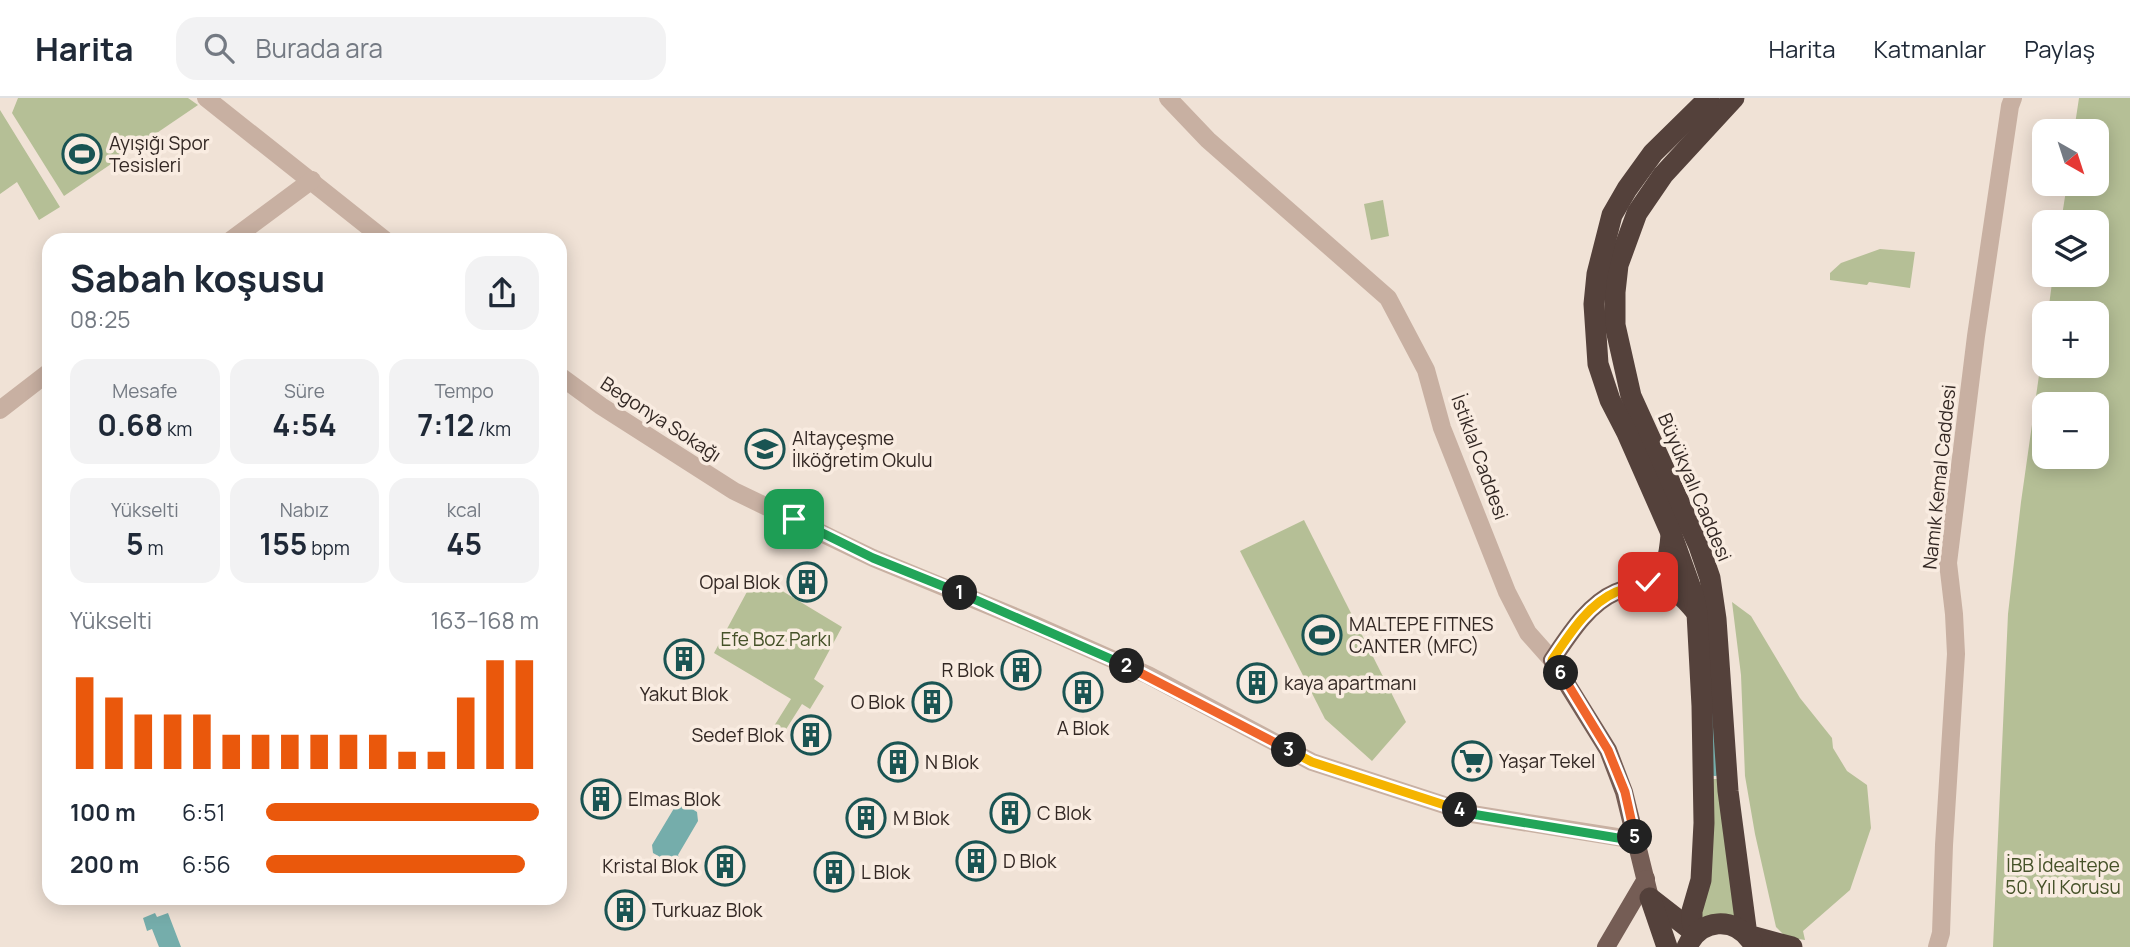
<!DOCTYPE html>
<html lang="tr">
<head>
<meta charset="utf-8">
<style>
	body { margin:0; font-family:Manrope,sans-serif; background:#f2f2f3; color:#1f2937; height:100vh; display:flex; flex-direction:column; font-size:26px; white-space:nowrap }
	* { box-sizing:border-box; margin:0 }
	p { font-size:23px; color:#747a83 }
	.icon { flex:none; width:38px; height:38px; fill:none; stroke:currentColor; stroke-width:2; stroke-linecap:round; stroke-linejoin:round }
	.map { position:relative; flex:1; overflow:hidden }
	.sheet { position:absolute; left:42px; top:135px; width:525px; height:672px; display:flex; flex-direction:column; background:#fff; border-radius:21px; box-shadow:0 4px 18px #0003 }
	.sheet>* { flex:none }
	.needle { width:46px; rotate:141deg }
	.fabs { position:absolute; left:2032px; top:21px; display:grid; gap:14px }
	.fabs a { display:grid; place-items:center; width:77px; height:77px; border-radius:14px; background:#fff; box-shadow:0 4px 18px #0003; font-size:35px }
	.pin { position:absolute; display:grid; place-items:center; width:60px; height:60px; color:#fff; margin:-30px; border-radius:14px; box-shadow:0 4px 10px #0006 }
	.km { position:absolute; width:35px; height:35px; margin:-18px; border-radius:50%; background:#222; color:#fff; font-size:19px; line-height:35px; text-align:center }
	.round { display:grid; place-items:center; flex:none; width:74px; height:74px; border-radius:21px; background:#f2f2f3 }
	.summary { display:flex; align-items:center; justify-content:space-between; height:119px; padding:0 28px }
	h1 { font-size:38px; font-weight:700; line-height:52px }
	.figures { display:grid; grid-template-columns:repeat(3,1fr); gap:10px; height:119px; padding:7px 28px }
	.figures div { display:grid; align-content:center; border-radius:18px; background:#f2f2f3; text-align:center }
	.figures b { font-size:30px; font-weight:700 }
	.figures small { font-size:19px; font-weight:400 }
	.figures p { font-size:19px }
	.chart { height:196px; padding:14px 28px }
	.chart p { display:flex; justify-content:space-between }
	.chart svg { width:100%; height:126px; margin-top:7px; stroke:#ea580c; stroke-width:6 }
	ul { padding:0 28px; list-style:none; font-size:23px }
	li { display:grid; grid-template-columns:112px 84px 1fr; align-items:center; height:52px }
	li i { height:18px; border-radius:9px; background:#ea580c }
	header { display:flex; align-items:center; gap:42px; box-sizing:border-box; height:98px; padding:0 35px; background:#fff; border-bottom:2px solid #e0e1e3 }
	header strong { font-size:33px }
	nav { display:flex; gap:38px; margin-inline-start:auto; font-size:24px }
	.search { width:490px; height:63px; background:#f2f2f3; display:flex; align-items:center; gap:18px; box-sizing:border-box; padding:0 24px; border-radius:21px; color:#747a83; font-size:26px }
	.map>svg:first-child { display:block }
</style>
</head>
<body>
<header>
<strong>Harita</strong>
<div class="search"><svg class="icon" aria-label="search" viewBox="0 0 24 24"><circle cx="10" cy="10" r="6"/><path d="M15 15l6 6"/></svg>Burada ara</div>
<nav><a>Harita</a><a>Katmanlar</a><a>Paylaş</a></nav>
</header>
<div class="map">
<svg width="2130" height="849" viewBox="0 0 2130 849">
	<rect width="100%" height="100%" fill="#f0e2d6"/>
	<g fill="#b5bf96" fill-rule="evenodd">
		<polygon points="18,0 188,0 198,7 64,98 12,15"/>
		<path d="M2079 0H2130V849H1993L2008 516 2021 404 2044 242V268H2096V215H2048L2053 177H2096V124H2061L2067 86H2096V33H2074ZM2044 306H2096V359H2044Z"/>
		<polygon points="0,12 60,109 39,122 17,84 0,96"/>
		<polygon points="1383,102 1389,138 1371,142 1364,106"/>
		<polygon points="1880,151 1915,154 1910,190 1869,184 1867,187 1830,182 1830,175 1841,165"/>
		<polygon points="1304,422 1406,624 1372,663 1325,621 1240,453"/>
		<polygon points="756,477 842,529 814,581 824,588 810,611 802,606 778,644 769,636 791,601 714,555"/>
		<polygon points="1732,504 1751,518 1800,600 1832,640 1833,650 1847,673 1867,687 1871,730 1850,792 1803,833 1805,842 1786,839 1776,829 1755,736 1745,678 1741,577"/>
		<polygon points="1713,681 1718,681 1741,827 1695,824"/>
	</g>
	<g fill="#75adab">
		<polygon points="684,706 697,714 698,723 678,757 681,766 679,769 668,772 664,770 662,760 653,755 652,747 676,707"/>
		<polygon points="155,815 157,819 168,815 181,849 159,849 152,831 147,833 143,820"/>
	</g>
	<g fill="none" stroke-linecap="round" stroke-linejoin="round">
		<polyline stroke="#75adab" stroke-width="12" points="1712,617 1715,672"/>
		<g stroke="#c8b0a2" stroke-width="18">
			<polyline points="206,0 385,142"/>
			<polyline points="1168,0 1208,42 1388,200 1426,272 1442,330 1507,494 1528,535 1552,562"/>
			<polyline points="231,142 312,82"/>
			<polyline points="560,278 601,308 734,393 873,460 1033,526 1148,577 1312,664 1472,716 1636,742"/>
			<polyline points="0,312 49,274"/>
			<polyline points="1937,849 1941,835 1944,747 1956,556 1954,516 1948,465 1976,238 2010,8 2013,0"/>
		</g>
		<g stroke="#755d55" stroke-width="18">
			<path d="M1648 484C1637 487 1626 490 1616 494 1588 506 1569 537 1552 562L1608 652 1624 694 1650 800"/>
			<polyline points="1606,849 1646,781"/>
		</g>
		<g stroke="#54413b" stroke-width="21">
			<polyline points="1734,0 1663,77 1637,115 1618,167 1615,194 1615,227 1631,298 1699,448 1710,480 1716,521 1728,693 1747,837 1792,849"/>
			<path d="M1648 484C1674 490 1680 494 1697 515"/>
			<path d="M1648 484C1668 469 1669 461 1671 437"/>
			<polyline points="1650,800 1695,835"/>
			<polyline points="1651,802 1667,849"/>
			<polyline points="1695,835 1692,823 1692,813 1701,782 1704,725 1702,608 1697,515 1693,496 1671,435 1627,335 1610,302 1598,266 1594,206 1597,176 1612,117 1627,91 1653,55 1709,0"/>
			<path d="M1687 849C1700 820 1735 818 1752 844"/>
		</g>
	</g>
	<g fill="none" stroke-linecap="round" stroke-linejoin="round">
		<g stroke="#fff" stroke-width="14">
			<polyline id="split-1" points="794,421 873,460 960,495"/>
		</g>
		<g stroke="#fff" stroke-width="14">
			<polyline id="split-2" points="960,495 1127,568"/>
		</g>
		<g stroke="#fff" stroke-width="14">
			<polyline id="split-3" points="1127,568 1289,652"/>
		</g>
		<g stroke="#fff" stroke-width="14">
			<polyline id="split-4" points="1289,652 1312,664 1460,712"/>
		</g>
		<g stroke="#fff" stroke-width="14">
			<polyline id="split-5" points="1460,712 1472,716 1636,743 1635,739"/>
		</g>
		<g stroke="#fff" stroke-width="14">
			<polyline id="split-6" points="1561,575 1608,652 1625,694 1635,739"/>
		</g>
		<g stroke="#fff" stroke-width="14">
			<path id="split-7" d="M1561 575 1552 562C1569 537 1588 506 1616 494 1626 490 1637 487 1648 484"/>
		</g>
		<use href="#split-1" stroke="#22a559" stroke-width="9"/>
		<use href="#split-2" stroke="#22a559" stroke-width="9"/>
		<use href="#split-3" stroke="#f0652b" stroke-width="9"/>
		<use href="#split-4" stroke="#f5b400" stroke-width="9"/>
		<use href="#split-5" stroke="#22a559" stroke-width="9"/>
		<use href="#split-6" stroke="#f0652b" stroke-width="9"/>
		<use href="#split-7" stroke="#f5b400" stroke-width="9"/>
	</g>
	<defs>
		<g id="stadium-ring" transform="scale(2.0125)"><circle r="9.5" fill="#f9ece1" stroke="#1a5453" stroke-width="1.5"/><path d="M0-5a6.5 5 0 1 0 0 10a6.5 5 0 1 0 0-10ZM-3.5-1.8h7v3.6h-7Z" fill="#1a5453"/></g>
		<g id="school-ring" transform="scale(2.0125)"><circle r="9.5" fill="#f9ece1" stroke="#1a5453" stroke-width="1.5"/><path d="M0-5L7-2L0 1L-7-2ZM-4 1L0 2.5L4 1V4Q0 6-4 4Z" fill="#1a5453"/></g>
		<g id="building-ring" transform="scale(2.0125)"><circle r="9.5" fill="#f9ece1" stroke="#1a5453" stroke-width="1.5"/><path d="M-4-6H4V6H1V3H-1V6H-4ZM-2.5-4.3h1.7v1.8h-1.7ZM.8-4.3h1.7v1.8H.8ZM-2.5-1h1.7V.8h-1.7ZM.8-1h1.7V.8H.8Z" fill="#1a5453"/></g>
		<g id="supermarket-ring" transform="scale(2.0125)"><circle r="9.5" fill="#f9ece1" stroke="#1a5453" stroke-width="1.5"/><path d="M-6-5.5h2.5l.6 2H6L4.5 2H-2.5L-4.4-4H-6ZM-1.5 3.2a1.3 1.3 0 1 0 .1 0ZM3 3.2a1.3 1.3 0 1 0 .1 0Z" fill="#1a5453"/></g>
	</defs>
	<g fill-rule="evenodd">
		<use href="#stadium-ring" x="82" y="56"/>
		<use href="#school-ring" x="765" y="351"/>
		<use href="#building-ring" x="807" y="484"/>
		<use href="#stadium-ring" x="1322" y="537"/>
		<use href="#building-ring" x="684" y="561"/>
		<use href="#building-ring" x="1021" y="572"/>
		<use href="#building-ring" x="1257" y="585"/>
		<use href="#building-ring" x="1083" y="594"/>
		<use href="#building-ring" x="932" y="604"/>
		<use href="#building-ring" x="811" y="637"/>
		<use href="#supermarket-ring" x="1472" y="663"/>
		<use href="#building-ring" x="898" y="664"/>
		<use href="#building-ring" x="601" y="701"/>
		<use href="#building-ring" x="1010" y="715"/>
		<use href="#building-ring" x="866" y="720"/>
		<use href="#building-ring" x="976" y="763"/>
		<use href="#building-ring" x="725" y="768"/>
		<use href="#building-ring" x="834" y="774"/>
		<use href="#building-ring" x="625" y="812"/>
	</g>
	<g text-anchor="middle" stroke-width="7" stroke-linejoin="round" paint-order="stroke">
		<g font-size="19" fill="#332824" stroke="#f9ece1" text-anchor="start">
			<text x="109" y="52">Ayışığı Spor<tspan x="109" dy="22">Tesisleri</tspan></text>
			<text x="792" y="347">Altayçeşme<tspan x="792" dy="22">İlköğretim Okulu</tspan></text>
			<text x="780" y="491" text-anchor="end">Opal Blok</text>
			<text x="1349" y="533">MALTEPE FITNES<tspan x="1349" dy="22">CANTER (MFC)</tspan></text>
			<text x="994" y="579" text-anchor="end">R Blok</text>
			<text x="1284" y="592">kaya apartmanı</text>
			<text x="684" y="603" text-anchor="middle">Yakut Blok</text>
			<text x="905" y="611" text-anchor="end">O Blok</text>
			<text x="1083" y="637" text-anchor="middle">A Blok</text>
			<text x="784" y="644" text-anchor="end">Sedef Blok</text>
			<text x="1499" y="670">Yaşar Tekel</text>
			<text x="925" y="671">N Blok</text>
			<text x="628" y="708">Elmas Blok</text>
			<text x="1037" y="722">C Blok</text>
			<text x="893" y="727">M Blok</text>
			<text x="1003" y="770">D Blok</text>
			<text x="698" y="775" text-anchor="end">Kristal Blok</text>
			<text x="861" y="781">L Blok</text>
			<text x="652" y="819">Turkuaz Blok</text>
		</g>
		<g font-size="19" fill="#332824" stroke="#f9ece1">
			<text transform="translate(661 321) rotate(33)" y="7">Begonya Sokağı</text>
			<text transform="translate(1480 359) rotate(70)" y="7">İstiklal Caddesi</text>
			<text transform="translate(1939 379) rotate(-84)" y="7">Namık Kemal Caddesi</text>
			<text transform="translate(1695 389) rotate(67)" y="7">Büyükyalı Caddesi</text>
		</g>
		<g font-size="19" fill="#455128" stroke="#f9ece1">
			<text x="776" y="548">Efe Boz Parkı</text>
			<text x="2063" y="774">İBB İdealtepe<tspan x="2063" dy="22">50. Yıl Korusu</tspan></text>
		</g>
	</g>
</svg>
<div class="fabs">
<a><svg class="needle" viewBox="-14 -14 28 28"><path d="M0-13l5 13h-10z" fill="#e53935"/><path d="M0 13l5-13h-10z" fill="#747a83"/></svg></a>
<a><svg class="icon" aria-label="layers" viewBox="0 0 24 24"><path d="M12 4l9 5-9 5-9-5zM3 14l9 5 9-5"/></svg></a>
<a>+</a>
<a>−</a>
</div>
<div class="pin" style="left:794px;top:421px;background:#1e9e55"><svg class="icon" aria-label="arrive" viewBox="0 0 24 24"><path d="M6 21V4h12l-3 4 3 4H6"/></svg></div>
<div class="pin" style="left:1648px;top:484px;background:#d93025"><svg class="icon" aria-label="check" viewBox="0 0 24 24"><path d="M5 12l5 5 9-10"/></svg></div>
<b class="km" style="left:960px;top:495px">1</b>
<b class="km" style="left:1127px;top:568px">2</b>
<b class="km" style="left:1289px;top:652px">3</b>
<b class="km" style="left:1460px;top:712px">4</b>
<b class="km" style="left:1635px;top:739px">5</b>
<b class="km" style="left:1561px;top:575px">6</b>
<section class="sheet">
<div class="summary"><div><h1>Sabah koşusu</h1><p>08:25</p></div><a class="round"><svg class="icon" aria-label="share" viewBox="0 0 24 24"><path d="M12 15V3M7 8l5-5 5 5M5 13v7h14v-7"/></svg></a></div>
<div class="figures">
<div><p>Mesafe</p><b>0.68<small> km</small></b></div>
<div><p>Süre</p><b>4:54</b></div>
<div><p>Tempo</p><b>7:12<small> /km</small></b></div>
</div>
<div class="figures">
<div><p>Yükselti</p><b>5<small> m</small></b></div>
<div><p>Nabız</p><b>155<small> bpm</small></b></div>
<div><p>kcal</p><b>45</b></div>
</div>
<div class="chart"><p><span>Yükselti</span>163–168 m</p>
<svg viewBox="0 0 160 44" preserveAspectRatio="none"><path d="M5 44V12M15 44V19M25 44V25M35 44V25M45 44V25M55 44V32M65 44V32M75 44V32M85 44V32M95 44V32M105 44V32M115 44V38M125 44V38M135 44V19M145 44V6M155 44V6"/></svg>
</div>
<ul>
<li><b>100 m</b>6:51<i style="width:100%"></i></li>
<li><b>200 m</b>6:56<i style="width:95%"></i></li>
</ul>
</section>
</div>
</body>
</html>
